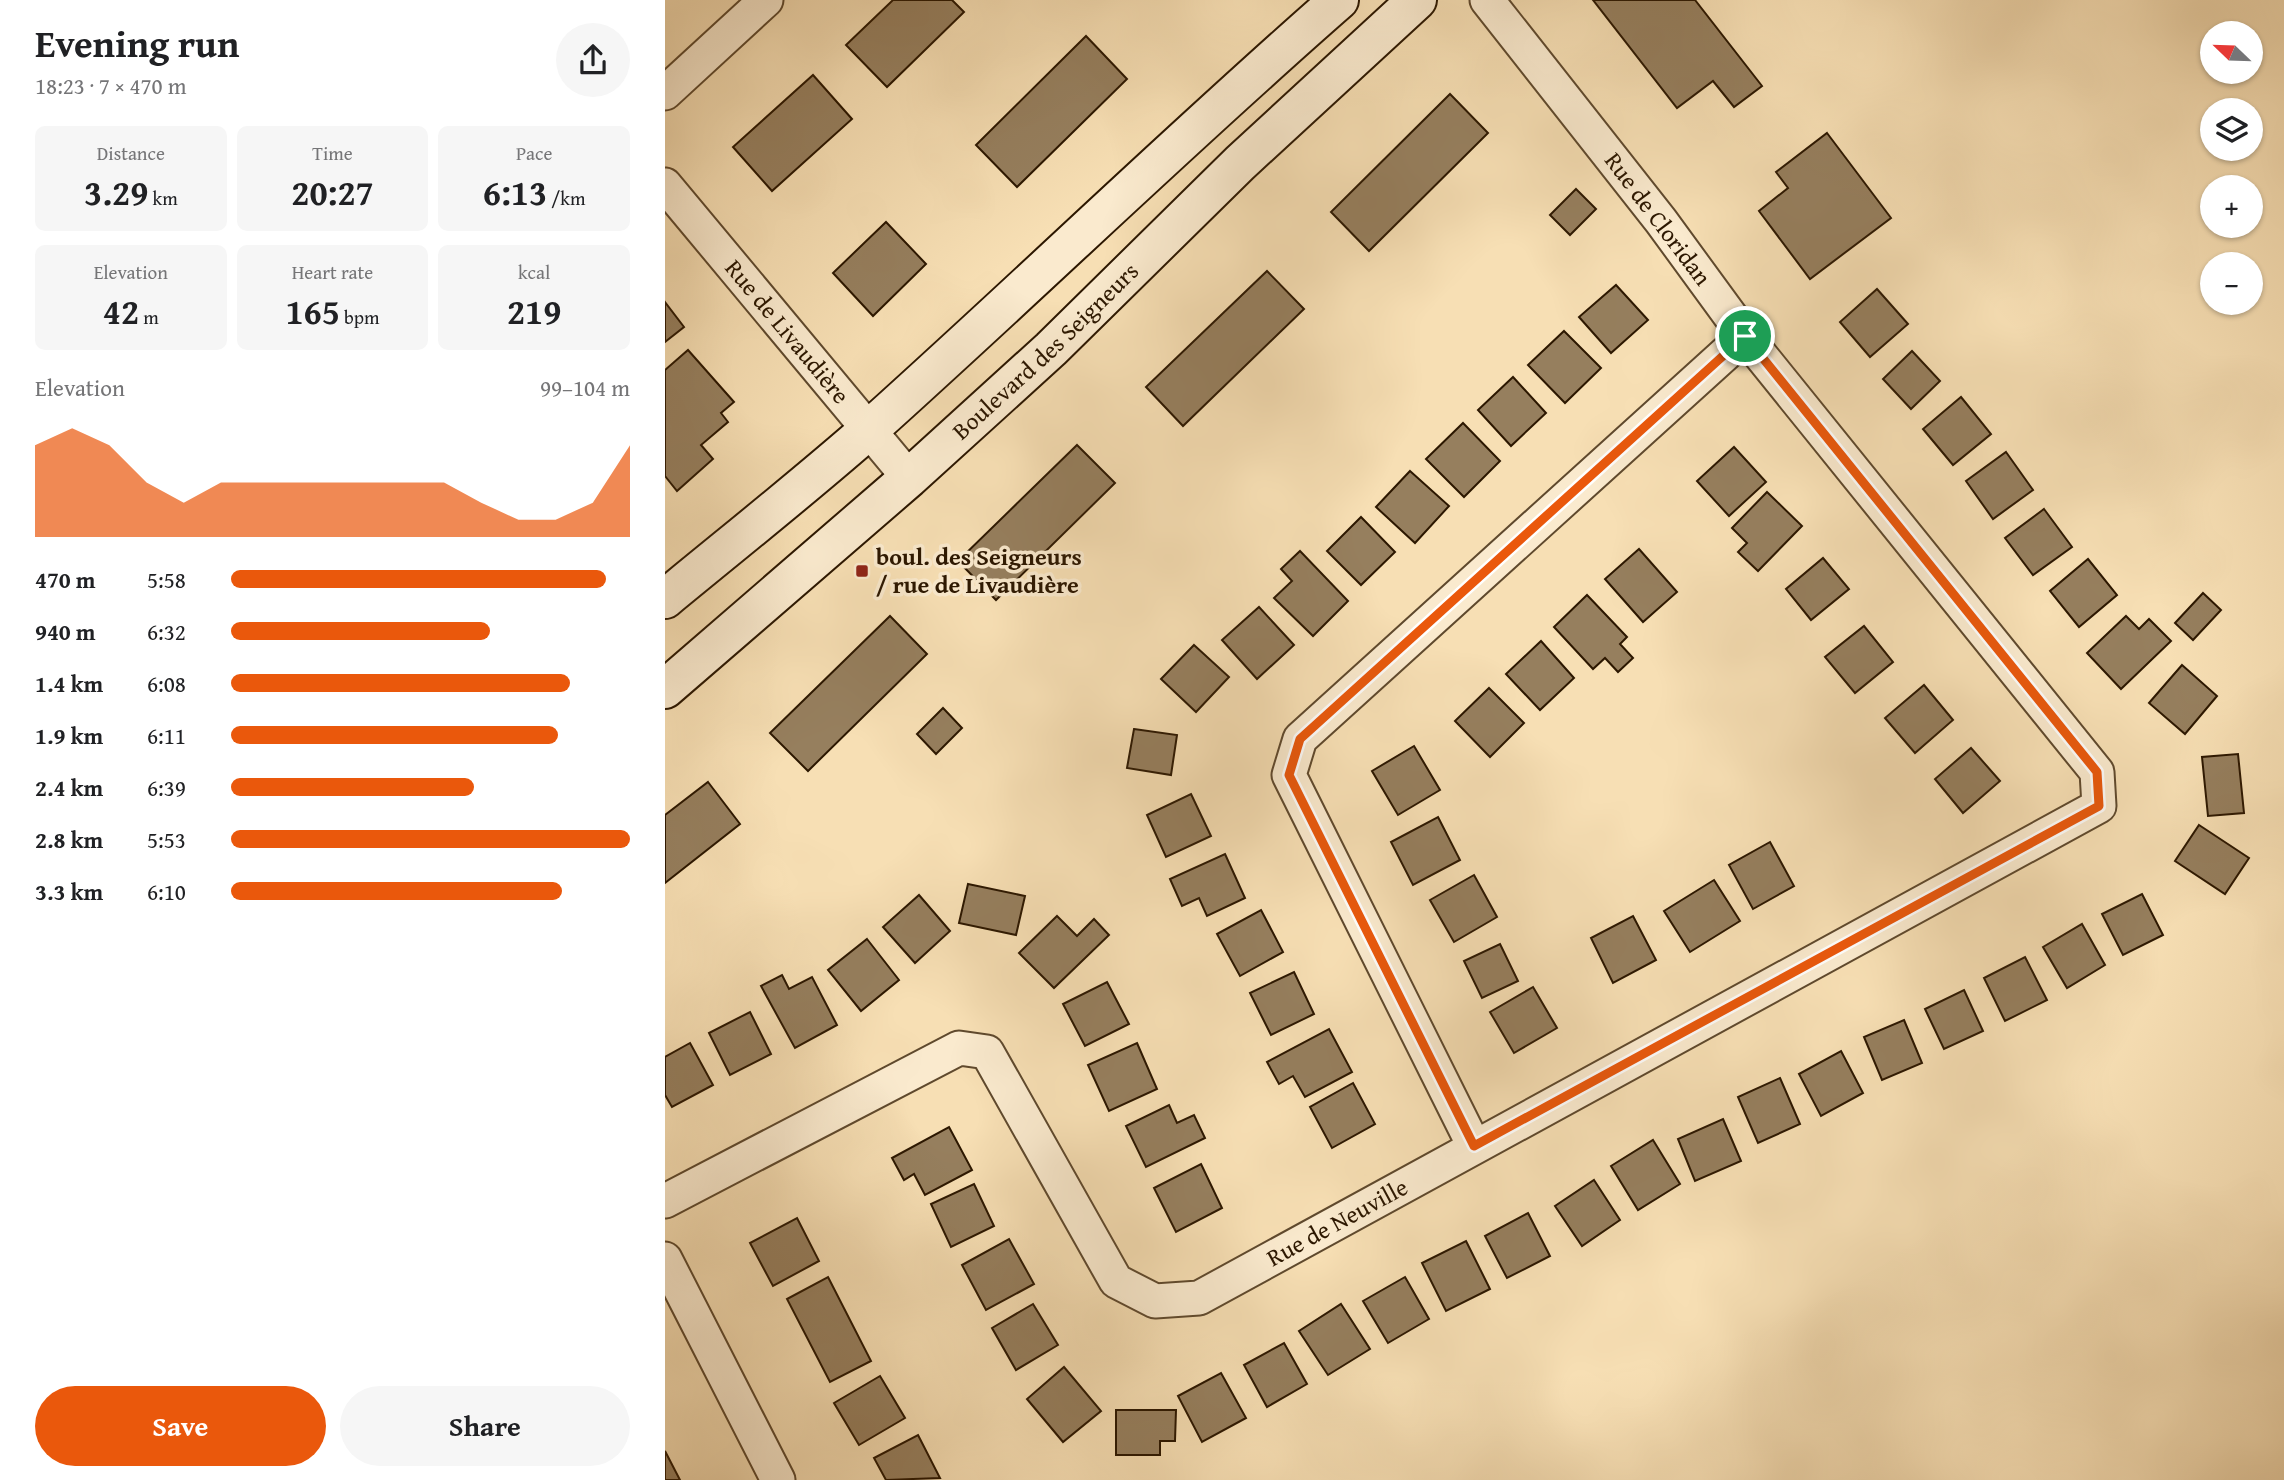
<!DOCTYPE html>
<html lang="en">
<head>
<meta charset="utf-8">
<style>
	body { margin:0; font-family:"Gentium Book Plus",serif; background:#f6f6f6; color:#202124; height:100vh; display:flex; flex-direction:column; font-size:26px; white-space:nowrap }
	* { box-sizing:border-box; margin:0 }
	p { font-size:23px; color:#757577 }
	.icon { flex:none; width:38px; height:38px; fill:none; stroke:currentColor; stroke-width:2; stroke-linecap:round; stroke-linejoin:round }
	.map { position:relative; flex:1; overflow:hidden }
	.sheet { display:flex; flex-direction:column; background:#fff; width:665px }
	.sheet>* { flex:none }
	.needle { width:46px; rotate:293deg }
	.controls { position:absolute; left:1535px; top:21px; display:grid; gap:14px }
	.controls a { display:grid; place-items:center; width:63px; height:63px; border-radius:50%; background:#fff; box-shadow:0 2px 5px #0004; font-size:35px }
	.pin { position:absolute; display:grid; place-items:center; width:60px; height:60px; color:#fff; margin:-30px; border:4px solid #fff; border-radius:50%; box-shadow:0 2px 7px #0007 }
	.round { display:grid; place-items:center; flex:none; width:74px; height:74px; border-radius:37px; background:#f6f6f6 }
	.summary { display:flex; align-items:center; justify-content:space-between; height:119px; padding:0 35px }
	h1 { font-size:38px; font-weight:700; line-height:52px }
	.metrics { display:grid; grid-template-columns:repeat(3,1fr); gap:10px; height:119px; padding:7px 35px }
	.metrics div { display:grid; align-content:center; border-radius:10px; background:#f6f6f6; text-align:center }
	.metrics b { font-size:35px; font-weight:700 }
	.metrics small { font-size:19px; font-weight:400 }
	.metrics p { font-size:19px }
	.chart { height:196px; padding:14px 35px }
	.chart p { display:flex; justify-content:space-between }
	.chart svg { width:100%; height:126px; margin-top:7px; fill:#ea580c; opacity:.7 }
	.cta { display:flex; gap:14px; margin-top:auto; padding:14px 35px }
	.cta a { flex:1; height:80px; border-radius:42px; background:#ea580c; color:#fff; font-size:28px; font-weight:700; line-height:80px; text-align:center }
	.cta a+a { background:#f6f6f6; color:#202124 }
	ul { padding:0 35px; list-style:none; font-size:23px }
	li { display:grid; grid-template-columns:112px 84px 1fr; align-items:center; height:52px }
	li i { height:18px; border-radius:9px; background:#ea580c }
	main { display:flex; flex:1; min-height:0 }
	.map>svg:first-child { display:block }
</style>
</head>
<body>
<main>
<section class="sheet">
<div class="summary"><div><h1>Evening run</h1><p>18:23 · 7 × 470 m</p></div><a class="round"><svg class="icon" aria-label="share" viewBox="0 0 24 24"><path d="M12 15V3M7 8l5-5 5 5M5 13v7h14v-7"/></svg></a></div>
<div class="metrics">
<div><p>Distance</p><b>3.29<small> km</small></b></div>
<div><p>Time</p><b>20:27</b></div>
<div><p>Pace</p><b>6:13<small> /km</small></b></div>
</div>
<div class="metrics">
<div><p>Elevation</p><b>42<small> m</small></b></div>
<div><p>Heart rate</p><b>165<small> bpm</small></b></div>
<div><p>kcal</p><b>219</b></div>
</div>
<div class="chart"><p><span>Elevation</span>99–104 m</p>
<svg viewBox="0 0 160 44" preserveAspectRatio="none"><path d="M0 44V12L10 6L20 12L30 25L40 32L50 25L60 25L70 25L80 25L90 25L100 25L110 25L120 32L130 38L140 38L150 32L160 12V44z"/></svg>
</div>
<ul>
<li><b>470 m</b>5:58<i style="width:94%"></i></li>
<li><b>940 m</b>6:32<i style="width:65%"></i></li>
<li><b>1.4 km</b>6:08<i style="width:85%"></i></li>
<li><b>1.9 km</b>6:11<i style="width:82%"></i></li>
<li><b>2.4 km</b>6:39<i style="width:61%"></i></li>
<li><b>2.8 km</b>5:53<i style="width:100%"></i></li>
<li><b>3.3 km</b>6:10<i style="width:83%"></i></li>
</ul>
<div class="cta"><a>Save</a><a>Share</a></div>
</section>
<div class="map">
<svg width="1619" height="1480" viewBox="0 0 1619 1480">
	<rect width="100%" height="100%" fill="#f7dfb4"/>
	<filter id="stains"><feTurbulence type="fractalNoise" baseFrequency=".00286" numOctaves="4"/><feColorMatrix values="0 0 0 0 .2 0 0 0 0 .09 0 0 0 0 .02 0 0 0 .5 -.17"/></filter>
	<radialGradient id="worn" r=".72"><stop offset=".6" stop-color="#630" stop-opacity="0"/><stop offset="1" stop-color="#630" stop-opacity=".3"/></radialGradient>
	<g fill="#967f5e" stroke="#2c1700" stroke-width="2">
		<polygon points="228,0 287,0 299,12 222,87 181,45"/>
		<polygon points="928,0 1030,0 1097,86 1069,107 1048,81 1012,108"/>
		<polygon points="421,36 462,79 352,187 311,145"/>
		<polygon points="148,75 187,119 107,191 68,147"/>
		<polygon points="785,94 823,133 704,251 666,212"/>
		<polygon points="1162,133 1226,218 1145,279 1094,211 1123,188 1111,172"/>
		<polygon points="911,189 931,209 905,235 885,215"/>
		<polygon points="221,222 261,264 208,316 168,273"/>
		<polygon points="602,271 639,309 518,426 481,387"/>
		<polygon points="951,285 983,320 946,353 914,317"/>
		<polygon points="1212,289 1243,324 1205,357 1175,322"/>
		<polygon points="0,302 19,327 0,342"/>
		<polygon points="899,331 936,368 900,403 863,365"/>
		<polygon points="23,350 69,402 56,413 63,422 36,445 48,459 12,491 0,476 0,370"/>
		<polygon points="1247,351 1275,381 1246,409 1218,379"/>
		<polygon points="848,377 881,413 846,446 813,410"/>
		<polygon points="1296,397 1326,434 1288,465 1258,429"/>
		<polygon points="798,423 835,461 799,497 761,459"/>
		<polygon points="412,445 450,483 331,600 293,561"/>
		<polygon points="1069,447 1101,482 1064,516 1032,481"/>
		<polygon points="1341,452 1368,490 1328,519 1301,481"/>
		<polygon points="745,471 784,506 750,543 711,507"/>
		<polygon points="1102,492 1137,526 1093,571 1073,552 1082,543 1067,528"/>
		<polygon points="1379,509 1407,547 1368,575 1340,538"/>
		<polygon points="696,517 730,552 696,585 662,551"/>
		<polygon points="974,549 1012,592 978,622 940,579"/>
		<polygon points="635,551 683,601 648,636 609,598 627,581 616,569"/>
		<polygon points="1158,558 1184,589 1146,620 1121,589"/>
		<polygon points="1423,559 1452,595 1414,627 1385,591"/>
		<polygon points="1538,593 1556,610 1528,640 1510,623"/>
		<polygon points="922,595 962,637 955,644 968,658 953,672 940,658 928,669 889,627"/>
		<polygon points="594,607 629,645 592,679 557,640"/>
		<polygon points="225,616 262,654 143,771 105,733"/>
		<polygon points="1461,616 1474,629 1484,619 1506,641 1456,689 1422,653"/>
		<polygon points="1199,626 1228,662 1190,693 1160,657"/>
		<polygon points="876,641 909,678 875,710 841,674"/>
		<polygon points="529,645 564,677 531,712 496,679"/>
		<polygon points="1517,665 1552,696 1520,734 1484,703"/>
		<polygon points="1259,685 1288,720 1250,753 1220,718"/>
		<polygon points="824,688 859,723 825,757 790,721"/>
		<polygon points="278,708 297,728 271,754 252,734"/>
		<polygon points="469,729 512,735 506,775 462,768"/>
		<polygon points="749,746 775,790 733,815 707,771"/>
		<polygon points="1306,748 1335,781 1298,813 1270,779"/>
		<polygon points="1573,754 1579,813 1543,816 1537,757"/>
		<polygon points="43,782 75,824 0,883 0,815"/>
		<polygon points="526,794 546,836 501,857 482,815"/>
		<polygon points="773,817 795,860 748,885 726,842"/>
		<polygon points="1534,825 1584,858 1560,894 1510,861"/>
		<polygon points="1105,842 1129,886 1088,909 1064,865"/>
		<polygon points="560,854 580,898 542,916 534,898 517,906 505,879"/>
		<polygon points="809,875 832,917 789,942 765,900"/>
		<polygon points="1049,880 1075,921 1025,952 999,911"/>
		<polygon points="303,884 360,896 351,935 294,923"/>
		<polygon points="1477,894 1498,935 1458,955 1437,914"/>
		<polygon points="254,895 285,931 250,963 218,927"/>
		<polygon points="596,910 618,952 575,976 552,934"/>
		<polygon points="392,916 412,936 429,919 444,935 389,988 354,953"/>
		<polygon points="968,916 991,960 948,983 926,938"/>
		<polygon points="1417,924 1440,965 1402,988 1378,947"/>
		<polygon points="202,939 234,980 196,1011 163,970"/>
		<polygon points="835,944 853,981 817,998 799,961"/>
		<polygon points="1360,957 1382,1000 1340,1021 1319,978"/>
		<polygon points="629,972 649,1014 606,1035 585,993"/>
		<polygon points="117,975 124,989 147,977 172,1025 130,1048 96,986"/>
		<polygon points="442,982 464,1024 420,1046 398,1004"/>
		<polygon points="868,987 892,1028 849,1053 825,1012"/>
		<polygon points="1299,990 1318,1031 1279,1049 1260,1009"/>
		<polygon points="85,1012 106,1054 65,1075 44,1033"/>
		<polygon points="1239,1020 1257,1063 1217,1080 1199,1037"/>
		<polygon points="664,1029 687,1072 640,1097 628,1076 614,1084 602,1062"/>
		<polygon points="25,1043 48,1085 7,1107 0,1095 0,1057"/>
		<polygon points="472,1043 492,1089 444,1111 423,1065"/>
		<polygon points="1176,1051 1198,1093 1156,1116 1134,1074"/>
		<polygon points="1115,1078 1135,1124 1093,1143 1073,1097"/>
		<polygon points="688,1083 710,1124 667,1148 645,1107"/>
		<polygon points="504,1105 512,1123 529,1115 540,1138 481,1167 461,1126"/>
		<polygon points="1058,1119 1076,1161 1030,1181 1013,1139"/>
		<polygon points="284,1127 307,1170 260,1195 249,1174 239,1180 227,1158"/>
		<polygon points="988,1140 1015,1184 973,1210 946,1166"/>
		<polygon points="536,1164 557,1208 511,1232 489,1188"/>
		<polygon points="929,1180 955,1220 917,1246 890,1206"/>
		<polygon points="309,1184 329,1226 286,1247 266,1204"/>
		<polygon points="863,1213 885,1256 842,1278 820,1236"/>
		<polygon points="132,1218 154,1261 108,1286 85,1243"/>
		<polygon points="344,1239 369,1284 321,1310 297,1265"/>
		<polygon points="801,1241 825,1289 781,1311 757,1263"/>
		<polygon points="163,1277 206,1361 165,1382 122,1299"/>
		<polygon points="740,1277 764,1319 723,1343 698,1301"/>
		<polygon points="368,1304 393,1345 351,1370 327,1328"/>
		<polygon points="676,1304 705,1349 663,1375 634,1331"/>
		<polygon points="619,1343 642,1384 602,1407 579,1365"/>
		<polygon points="399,1367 436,1411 398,1442 362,1399"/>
		<polygon points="556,1373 581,1418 537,1442 513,1396"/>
		<polygon points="215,1376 240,1418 194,1445 169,1403"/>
		<polygon points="451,1410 511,1410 510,1441 495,1441 495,1455 451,1455"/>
		<polygon points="253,1435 275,1478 221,1480 209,1458"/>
		<polygon points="0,1451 15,1480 0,1480"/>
	</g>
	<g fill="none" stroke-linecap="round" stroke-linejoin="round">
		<g stroke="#5f492d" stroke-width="37">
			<g id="street">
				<polyline points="0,93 101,0"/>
				<path id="s1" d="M0 185 244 478"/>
				<polyline points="809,1146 624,775 635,739 1080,336"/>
				<path id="s2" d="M0 1201 294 1048 322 1052 451 1281 490 1301 534 1298 1434 806 1432 772 1080 336 996 221 822 0"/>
				<polyline points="0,1259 113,1480"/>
			</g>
		</g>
		<g stroke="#2c1700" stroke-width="42">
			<g id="secondary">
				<path d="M0 599C69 542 140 486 208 426 364 286 515 139 674 0"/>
				<path id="s3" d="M0 689 244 478 386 349 575 163 752 0"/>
			</g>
		</g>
		<use href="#street" stroke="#faeace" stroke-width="33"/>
		<use href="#secondary" stroke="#faeace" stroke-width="38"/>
	</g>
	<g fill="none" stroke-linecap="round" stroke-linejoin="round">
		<g stroke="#fff" stroke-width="14">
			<polygon id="route" points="1080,336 1432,772 1434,806 809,1146 624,775 635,739"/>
		</g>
		<use href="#route" stroke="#ea580c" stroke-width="9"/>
	</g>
	<rect fill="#8f2418" stroke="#faeace" stroke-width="2.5" x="190" y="564" width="14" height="14" rx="3.5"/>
	<g text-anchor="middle" stroke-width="7" stroke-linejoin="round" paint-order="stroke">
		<g font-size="24" fill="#2c1700" stroke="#faeace">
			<text transform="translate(993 219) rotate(53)" y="8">Rue de Cloridan</text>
			<text dy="8" stroke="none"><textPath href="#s1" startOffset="191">Rue de Livaudière</textPath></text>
			<text dy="8" stroke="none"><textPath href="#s3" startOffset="509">Boulevard des Seigneurs</textPath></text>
			<text dy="8" stroke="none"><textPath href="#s2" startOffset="868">Rue de Neuville</textPath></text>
		</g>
		<g font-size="24" font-weight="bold" fill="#2c1700" stroke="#faeace" text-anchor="start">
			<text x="211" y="565">boul. des Seigneurs<tspan x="211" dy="28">/ rue de Livaudière</tspan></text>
		</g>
	</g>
	<rect width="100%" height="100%" filter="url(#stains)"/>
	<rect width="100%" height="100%" fill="url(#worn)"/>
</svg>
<div class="controls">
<a><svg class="needle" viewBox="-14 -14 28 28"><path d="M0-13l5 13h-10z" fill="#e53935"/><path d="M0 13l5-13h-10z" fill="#757577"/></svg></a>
<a><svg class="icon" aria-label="layers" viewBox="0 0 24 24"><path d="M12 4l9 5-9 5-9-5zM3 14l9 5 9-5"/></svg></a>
<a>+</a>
<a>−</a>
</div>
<div class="pin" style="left:1080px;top:336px;background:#1e9e55"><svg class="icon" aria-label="arrive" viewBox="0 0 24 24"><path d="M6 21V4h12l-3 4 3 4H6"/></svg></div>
</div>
</main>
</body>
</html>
